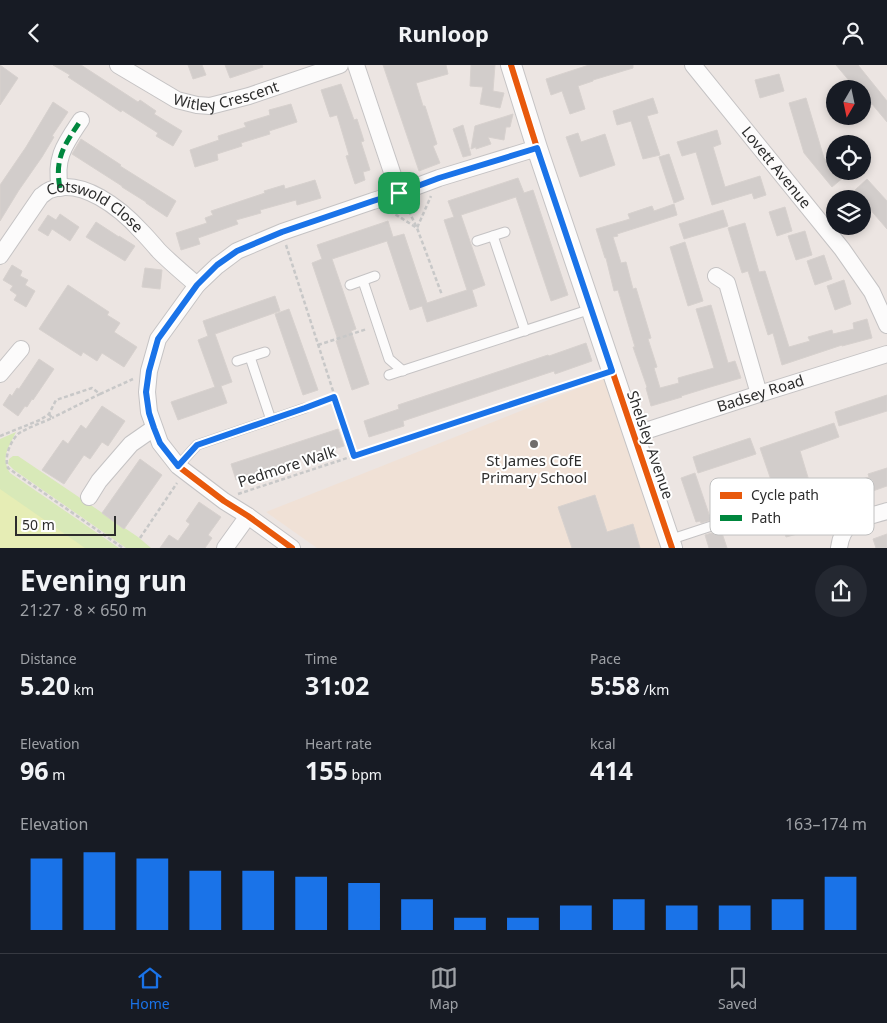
<!DOCTYPE html>
<html lang="en">
<head>
<meta charset="utf-8">
<style>
	body { margin:0; font-family:"Noto Sans",sans-serif; background:#242831; color:#f1f3f6; height:100vh; display:flex; flex-direction:column; font-size:19px; white-space:nowrap }
	* { box-sizing:border-box; margin:0 }
	p { font-size:16px; color:#9ea1a6 }
	.icon { flex:none; width:28px; height:28px; fill:none; stroke:currentColor; stroke-width:2; stroke-linecap:round; stroke-linejoin:round }
	.map { position:relative; height:483px; overflow:hidden }
	.side { display:flex; flex-direction:column; background:#171b24; flex:1 }
	.side>* { flex:none }
	.needle { width:32px; rotate:189deg }
	.buttons { position:absolute; left:826px; top:15px; display:grid; gap:10px }
	.buttons a { display:grid; place-items:center; width:45px; height:45px; border-radius:50%; background:#171b24; box-shadow:0 2px 8px #0003; font-size:25px }
	.scale { position:absolute; left:15px; bottom:12px; width:101px; box-sizing:border-box; padding-left:5px; border:2px solid #2d2d2d; border-top:0; font-size:14px; line-height:18px; white-space:nowrap; color:#2d2d2d; -webkit-text-stroke:4px #fff; paint-order:stroke }
	.pin { position:absolute; display:grid; place-items:center; width:42px; height:42px; color:#fff; margin:-21px; border-radius:10px; box-shadow:0 2px 8px #0006 }
	.round { display:grid; place-items:center; flex:none; width:52px; height:52px; border-radius:26px; background:#242831 }
	.headline { display:flex; align-items:center; justify-content:space-between; height:85px; padding:0 20px }
	h1 { font-size:28px; font-weight:700; line-height:38px }
	.figures { display:grid; grid-template-columns:repeat(3,1fr); gap:8px; height:85px; padding:5px 20px }
	.figures div { display:grid; align-content:center }
	.figures b { font-size:25px; font-weight:700 }
	.figures small { font-size:14px; font-weight:400 }
	.figures p { font-size:14px }
	.chart { height:140px; padding:10px 20px }
	.chart p { display:flex; justify-content:space-between }
	.chart svg { width:100%; height:90px; margin-top:5px; stroke:#1a73e8; stroke-width:6 }
	header { display:flex; justify-content:space-between; align-items:center; height:65px; padding:0 20px; background:#171b24; font-size:22px; font-weight:700 }
	.dock { display:flex; justify-content:space-around; align-items:center; height:70px; border-top:1px solid #363941; background:#171b24; font-size:14px; color:#9ea1a6 }
	.dock a { display:grid; justify-items:center; gap:2px }
	.dock .on { color:#1a73e8 }
	.map>svg:first-child { display:block }
</style>
</head>
<body>
<header><svg class="icon" aria-label="back" viewBox="0 0 24 24"><path d="M15 5l-7 7 7 7"/></svg>Runloop<svg class="icon" aria-label="person" viewBox="0 0 24 24"><circle cx="12" cy="8" r="4"/><path d="M4 21q1-7 8-7t8 7"/></svg></header>
<div class="map">
<svg width="887" height="483" viewBox="0 0 887 483">
	<rect width="100%" height="100%" fill="#ece5e2"/>
	<polygon fill="#f0e1d6" points="609,311 664,483 317,483 266,447"/>
	<g fill="#d8e9b8">
		<path d="M16 367C9 382 0 392 10 408L119 483H0V374Z"/>
		<polygon points="13,391 18,391 138,472 151,483 126,483 14,405 8,399 9,394"/>
	</g>
	<polygon fill="#e6edb5" points="0,424 85,483 0,483"/>
	<g fill="#d2cdcb" stroke="#d7d1ce">
		<polygon points="0,0 18,13 0,40"/>
		<polygon points="53,0 81,0 138,37 140,35 156,46 154,49 182,66 173,81 156,71 158,68 122,45 121,47 97,31 68,12 70,10"/>
		<polygon points="188,0 202,0 206,10 193,14"/>
		<polygon points="225,0 262,0 263,2 230,13"/>
		<polygon points="383,0 446,0 448,9 416,18 423,41 425,41 437,79 433,81 440,98 419,106"/>
		<polygon points="471,0 495,0 493,26 504,28 500,43 480,39 483,22 470,21"/>
		<polygon points="589,0 633,0 633,3 593,15 593,16 578,21 585,44 570,49 562,26 551,30 546,14"/>
		<polygon points="836,0 858,0 887,36 887,57 872,39 870,41 862,32 862,24 856,24"/>
		<polygon points="779,9 784,26 760,33 755,15"/>
		<polygon points="341,19 354,55 357,54 364,76 361,77 370,105 363,107 365,115 355,119 346,91 349,90 337,50 330,52 321,25"/>
		<polygon points="653,33 658,48 647,51 660,90 643,94 631,56 617,60 613,46"/>
		<polygon points="806,33 824,93 835,106 851,106 832,122 804,88 789,38"/>
		<polygon points="53,37 68,47 52,71 54,72 42,92 19,125 0,156 0,120 26,82"/>
		<polygon points="291,39 297,57 269,66 270,69 241,78 242,81 217,89 218,95 195,102 190,85 219,75 218,71 246,62 244,58 270,50 269,45"/>
		<polygon points="513,49 510,62 506,62 504,75 488,72 491,79 476,84 476,82 471,84 475,61"/>
		<polygon points="463,60 471,90 463,92 453,64"/>
		<polygon points="717,65 721,79 713,82 725,122 760,111 766,130 754,134 752,128 712,140 696,87 682,91 677,77"/>
		<polygon points="578,68 581,77 605,69 615,100 580,112 566,72"/>
		<polygon points="81,74 121,100 120,101 176,136 167,152 146,138 146,137 122,122 122,121 72,89"/>
		<polygon points="669,89 684,134 674,138 659,92"/>
		<polygon points="518,113 524,128 533,125 568,230 551,236 516,132 461,150 485,220 472,225 477,241 427,257 422,241 410,245 387,176 332,194 356,264 351,266 369,319 352,325 336,276 338,275 312,198 322,194 317,180 388,156 393,172 404,169 427,238 467,225 444,155 454,152 448,136"/>
		<polygon points="867,114 887,136 887,164 862,135 862,134 861,134 854,126"/>
		<polygon points="315,115 321,133 297,140 296,135 260,145 261,148 236,155 238,159 198,173 200,179 181,185 176,168 207,158 205,153 213,150 211,146 265,128 264,126 284,120 285,124"/>
		<polygon points="674,139 677,150 617,169 618,171 613,172 621,198 626,197 633,224 636,223 651,273 648,274 657,302 654,303 660,323 679,318 678,313 714,303 696,244 711,240 728,298 735,296 741,313 707,323 681,331 682,332 651,341 646,323 647,322 633,282 635,282 618,225 614,226 606,193 605,193 596,164 630,154 628,149 652,141 654,146"/>
		<polygon points="785,142 792,166 777,171 769,147"/>
		<polygon points="723,145 728,161 684,174 679,159"/>
		<polygon points="60,149 79,162 70,176 52,164 48,171 38,165 48,150 56,155"/>
		<polygon points="96,157 119,172 119,171 135,181 125,196 86,172"/>
		<polygon points="745,158 759,207 765,206 789,282 810,276 808,272 832,265 833,269 854,264 853,258 867,254 872,273 842,281 842,280 782,300 773,268 768,270 748,206 742,208 728,163"/>
		<polygon points="805,166 812,190 796,195 788,171"/>
		<polygon points="685,177 703,236 688,241 670,182"/>
		<polygon points="824,190 832,214 815,220 807,196"/>
		<polygon points="12,200 22,206 20,211 28,215 25,220 35,226 26,242 14,235 17,230 10,225 13,221 3,215"/>
		<polygon points="145,203 162,205 160,224 142,222"/>
		<polygon points="844,215 851,239 835,245 827,221"/>
		<polygon points="68,220 109,247 107,250 120,258 114,267 137,282 124,302 102,288 97,296 83,287 81,291 39,264"/>
		<polygon points="275,231 280,246 215,269 232,317 221,321 227,338 178,355 171,337 215,322 198,275 208,271 203,256"/>
		<polygon points="289,244 318,325 303,330 275,249"/>
		<polygon points="586,278 592,296 555,309 554,306 403,356 404,361 369,372 364,356 399,344 398,340 548,290 549,291"/>
		<polygon points="39,294 54,304 33,335 32,334 27,342 25,341 18,351 3,340 10,329 12,331 17,323 19,324"/>
		<polygon points="887,330 887,346 839,361 835,347"/>
		<polygon points="102,341 125,356 108,381 102,377 90,394 84,390 64,419 42,405 63,375 68,379 81,360 86,364"/>
		<polygon points="834,358 839,372 800,386 813,429 869,412 868,409 887,403 887,421 870,427 871,430 796,453 801,468 786,472 768,416 771,415 760,383"/>
		<polygon points="338,364 344,381 236,415 231,399"/>
		<polygon points="750,373 756,389 698,408 693,392"/>
		<polygon points="140,394 162,410 124,464 102,448"/>
		<polygon points="695,408 711,455 701,458 700,456 696,457 681,413"/>
		<polygon points="595,430 607,467 633,459 640,483 572,483 558,442"/>
		<polygon points="199,437 221,452 208,470 212,473 205,483 160,483 169,470 178,476 190,459 186,456"/>
		<polygon points="715,467 716,470 722,468 727,483 709,483 705,470"/>
		<polygon points="887,469 887,483 876,483 873,474"/>
	</g>
	<g fill="none" stroke-linecap="round" stroke-linejoin="round">
		<g stroke="#c5c3c4" stroke-width="11">
			<g id="service">
				<polyline points="493,171 525,266"/>
				<polyline points="477,176 505,167"/>
				<polyline points="363,216 389,294 403,306"/>
				<polyline points="350,220 375,211"/>
				<polyline points="250,292 271,355"/>
				<polyline points="237,296 265,287"/>
				<polyline points="389,310 591,244"/>
				<polyline points="178,401 197,380 305,343"/>
				<polyline points="669,475 751,448 760,442 762,431"/>
			</g>
		</g>
		<g stroke="#c5c3c4" stroke-width="18">
			<g id="minor">
				<path id="s1" d="M118 0 177 35 197 40 210 41 249 31 340 0"/>
				<polyline points="356,0 399,128"/>
				<path id="s2" d="M693 0 842 184 872 227 887 260"/>
				<path d="M60 123C54 93 65 79 81 55"/>
				<path id="s3" d="M0 191 41 131C44 129 47 126 50 125 82 112 121 144 141 166 147 172 153 179 159 186 171 198 184 209 197 220"/>
				<polyline points="716,211 727,218 759,329"/>
				<polyline points="0,309 21,284"/>
				<path id="s4" d="M633 370 759 329 887 289"/>
				<polyline points="89,432 99,416 131,379 154,363"/>
				<polyline points="225,483 248,451"/>
				<polyline points="292,483 248,451 224,436 178,401 160,378 149,347 147,327 149,306 158,274 197,220 217,201 237,186 282,167 373,136 399,128 439,113 537,83"/>
				<path d="M839 483C843 453 862 454 887 446"/>
			</g>
		</g>
		<g stroke="#c5c3c4" stroke-width="22">
			<polyline id="tertiary" points="511,0 537,83 672,483"/>
		</g>
		<g stroke="#c8c8c8" stroke-width="2.5" stroke-dasharray="4 2.5" stroke-linecap="butt">
			<polyline points="406,140 417,163 442,230"/>
			<polyline points="390,146 417,163 431,131"/>
			<polyline points="286,180 354,391"/>
			<polyline points="318,280 367,264"/>
			<polyline points="100,329 133,314"/>
			<polyline points="314,340 334,332"/>
			<path d="M49 349 52 353C44 357 24 364 18 369 10 377 4 392 8 403L123 483"/>
			<polyline points="0,371 40,355 49,349 56,335 92,323 100,329 52,353"/>
			<polyline points="238,429 596,311"/>
			<polyline points="140,473 177,418"/>
		</g>
		<use href="#service" stroke="#fcfbfb" stroke-width="9"/>
		<use href="#minor" stroke="#fcfbfb" stroke-width="16"/>
		<use href="#tertiary" stroke="#fcfbfb" stroke-width="20"/>
		<path stroke="#00873e" stroke-width="5" stroke-dasharray="10 5" stroke-linecap="butt" d="M60 123C54 93 65 79 81 55"/>
		<g stroke="#fff" stroke-width="9">
			<g id="cycleway">
				<polyline points="511,0 537,83 672,483"/>
				<polyline points="292,483 248,451 224,436 178,401 160,378 149,347 147,327 149,306 158,274 197,220 217,201 237,186 282,167 373,136 399,128 439,113 537,83"/>
			</g>
		</g>
		<use href="#cycleway" stroke="#e8590c" stroke-width="6"/>
	</g>
	<g fill="none" stroke-linecap="round" stroke-linejoin="round">
		<g stroke="#fff" stroke-width="10">
			<polygon id="route" points="537,83 612,306 354,391 334,332 305,343 197,380 178,401 160,378 154,363 149,348 146,327 149,306 158,274 197,220 217,200 237,186 282,167 373,136 399,128 439,113"/>
		</g>
		<use href="#route" stroke="#1a73e8" stroke-width="6"/>
	</g>
	<circle fill="#706d6c" stroke="#fff" stroke-width="2" cx="534" cy="379" r="5"/>
	<g text-anchor="middle" stroke-width="4" stroke-linejoin="round" paint-order="stroke">
		<g font-size="15" fill="#2d2d2d" stroke="#fff">
			<text dy="5" stroke="none"><textPath href="#s1" startOffset="119">Witley Crescent</textPath></text>
			<text dy="5" stroke="none"><textPath href="#s2" startOffset="132">Lovett Avenue</textPath></text>
			<text dy="5" stroke="none"><textPath href="#s3" startOffset="134">Cotswold Close</textPath></text>
			<text dy="5" stroke="none"><textPath href="#s4" startOffset="134">Badsey Road</textPath></text>
			<text transform="translate(650 380) rotate(71)" y="5">Shelsley Avenue</text>
			<text transform="translate(287 402) rotate(-18)" y="5">Pedmore Walk</text>
		</g>
		<g font-size="15" fill="#2d2d2d" stroke="#fff">
			<text x="534" y="401">St James CofE<tspan x="534" dy="17">Primary School</tspan></text>
		</g>
	</g>
	<rect x="710" y="413" width="164" height="57" rx="8" fill="#fff" stroke="#c0c0c0" stroke-width="1"/>
	<rect x="720" y="427" width="22" height="7" fill="#e8590c"/>
	<rect x="720" y="450" width="22" height="6" fill="#00873e"/>
	<g font-size="14" fill="#2d2d2d">
		<text x="751" y="435">Cycle path</text>
		<text x="751" y="458">Path</text>
	</g>
</svg>
<div class="buttons">
<a><svg class="needle" viewBox="-14 -14 28 28"><path d="M0-13l5 13h-10z" fill="#e53935"/><path d="M0 13l5-13h-10z" fill="#9ea1a6"/></svg></a>
<a><svg class="icon" aria-label="locate" viewBox="0 0 24 24"><circle cx="12" cy="12" r="6"/><path d="M12 2v4M12 18v4M2 12h4M18 12h4"/></svg></a>
<a><svg class="icon" aria-label="layers" viewBox="0 0 24 24"><path d="M12 4l9 5-9 5-9-5zM3 14l9 5 9-5"/></svg></a>
</div>
<div class="scale">50 m</div>
<div class="pin" style="left:399px;top:128px;background:#1e9e55"><svg class="icon" aria-label="arrive" viewBox="0 0 24 24"><path d="M6 21V4h12l-3 4 3 4H6"/></svg></div>
</div>
<section class="side">
<div class="headline"><div><h1>Evening run</h1><p>21:27 · 8 × 650 m</p></div><a class="round"><svg class="icon" aria-label="share" viewBox="0 0 24 24"><path d="M12 15V3M7 8l5-5 5 5M5 13v7h14v-7"/></svg></a></div>
<div class="figures">
<div><p>Distance</p><b>5.20<small> km</small></b></div>
<div><p>Time</p><b>31:02</b></div>
<div><p>Pace</p><b>5:58<small> /km</small></b></div>
</div>
<div class="figures">
<div><p>Elevation</p><b>96<small> m</small></b></div>
<div><p>Heart rate</p><b>155<small> bpm</small></b></div>
<div><p>kcal</p><b>414</b></div>
</div>
<div class="chart"><p><span>Elevation</span>163–174 m</p>
<svg viewBox="0 0 160 44" preserveAspectRatio="none"><path d="M5 44V9M15 44V6M25 44V9M35 44V15M45 44V15M55 44V18M65 44V21M75 44V29M85 44V38M95 44V38M105 44V32M115 44V29M125 44V32M135 44V32M145 44V29M155 44V18"/></svg>
</div>
</section>
<nav class="dock">
<a class="on"><svg class="icon" aria-label="home" viewBox="0 0 24 24"><path d="M3 11l9-7 9 7M6 9v11h12V9"/></svg>Home</a>
<a><svg class="icon" aria-label="map" viewBox="0 0 24 24"><path d="M3 6l6-2 6 2 6-2v14l-6 2-6-2-6 2zM9 4v14M15 6v14"/></svg>Map</a>
<a><svg class="icon" aria-label="saved" viewBox="0 0 24 24"><path d="M7 4h10v16l-5-4-5 4z"/></svg>Saved</a>
</nav>
</body>
</html>
